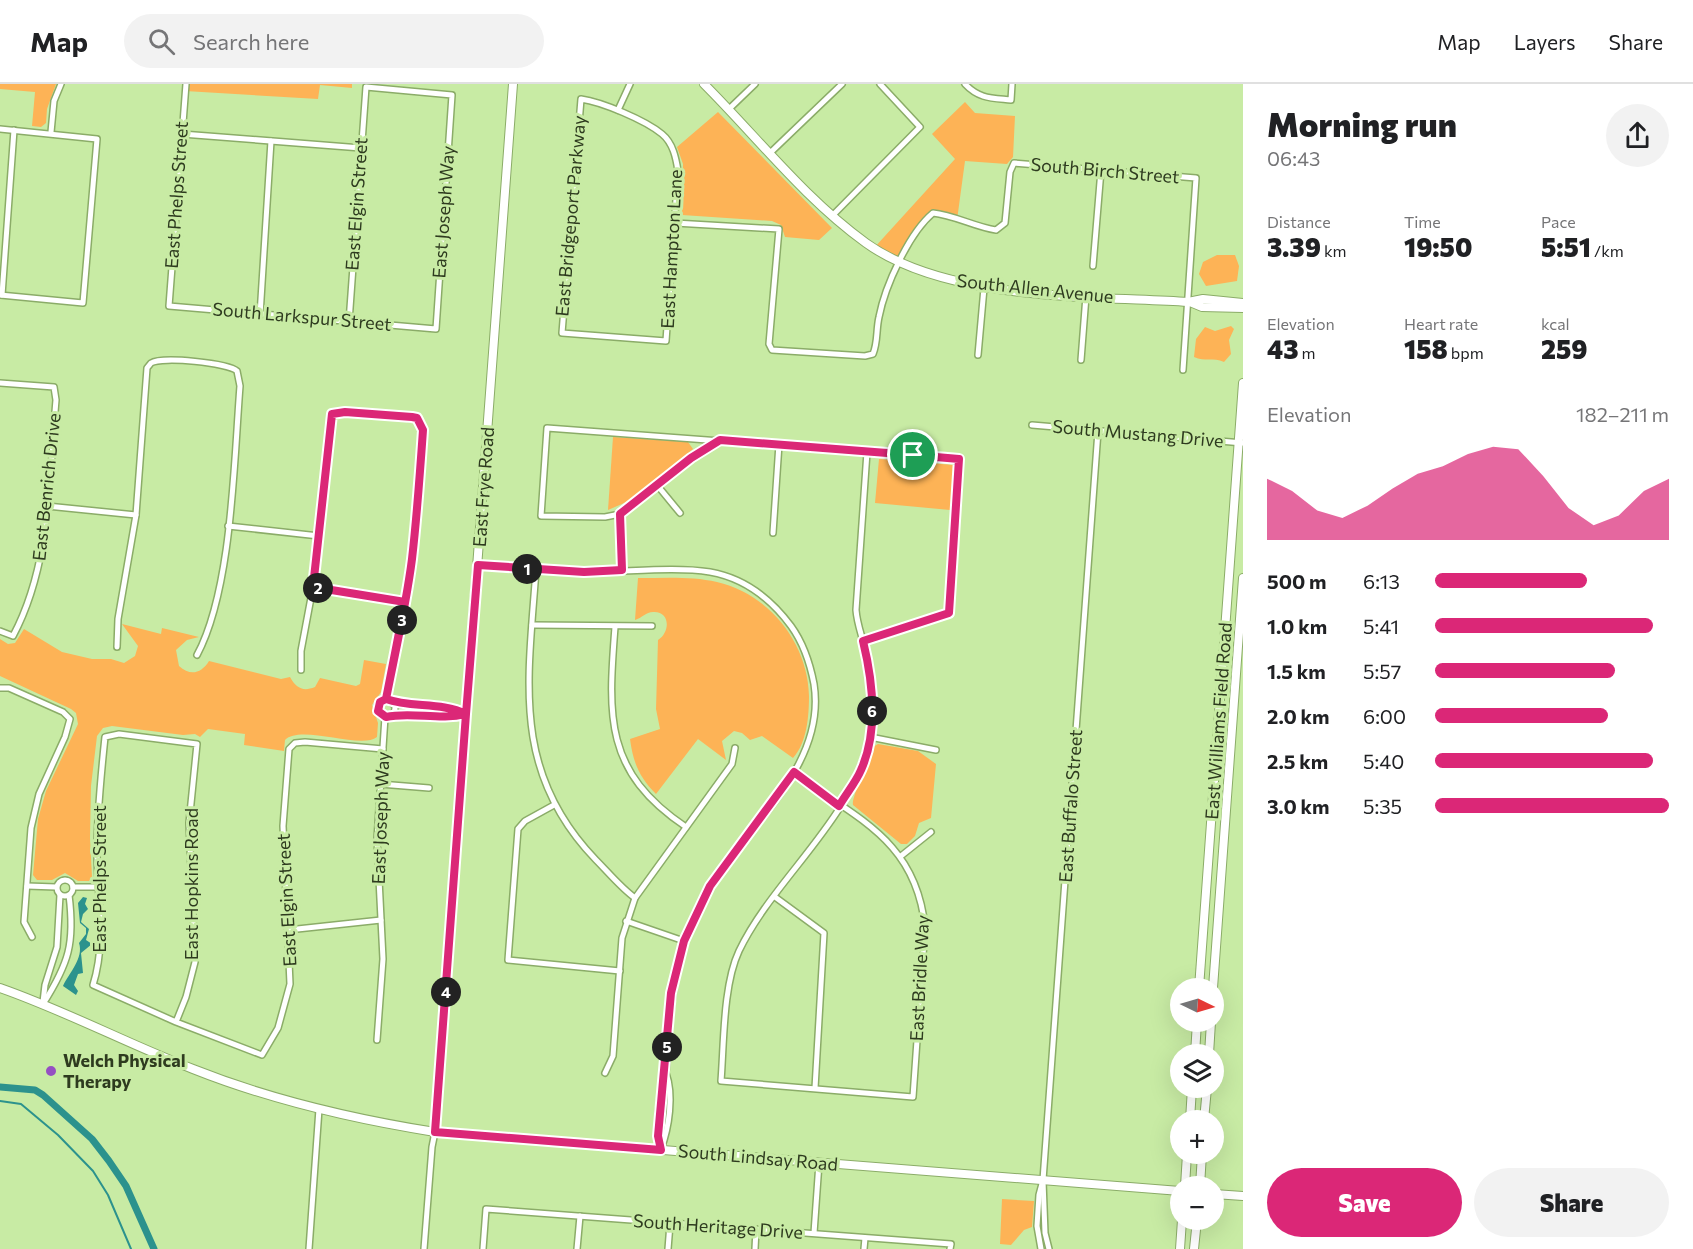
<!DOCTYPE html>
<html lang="en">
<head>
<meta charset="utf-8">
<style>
	body { margin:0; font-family:Commissioner,sans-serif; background:#f2f2f2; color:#202124; height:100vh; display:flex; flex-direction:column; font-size:22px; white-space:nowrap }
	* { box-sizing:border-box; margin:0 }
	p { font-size:20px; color:#757577 }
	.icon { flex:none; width:33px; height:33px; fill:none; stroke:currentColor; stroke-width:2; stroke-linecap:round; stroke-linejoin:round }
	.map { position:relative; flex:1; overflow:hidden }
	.details { display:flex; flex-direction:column; background:#fff; width:450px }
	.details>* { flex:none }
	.needle { width:39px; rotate:95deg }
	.tools { position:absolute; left:1170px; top:894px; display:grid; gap:12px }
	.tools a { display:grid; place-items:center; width:54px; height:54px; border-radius:50%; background:#fff; box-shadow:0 6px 24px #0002; font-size:30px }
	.pin { position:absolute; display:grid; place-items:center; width:51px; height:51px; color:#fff; margin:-26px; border:3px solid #fff; border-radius:50%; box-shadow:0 2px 6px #0007 }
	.km { position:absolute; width:30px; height:30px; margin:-15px; border-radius:50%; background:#222; color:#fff; font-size:16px; line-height:30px; text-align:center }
	.round { display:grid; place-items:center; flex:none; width:63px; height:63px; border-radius:32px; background:#f2f2f2 }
	.headline { display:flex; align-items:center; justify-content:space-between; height:102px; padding:0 24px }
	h1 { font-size:33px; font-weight:800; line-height:45px }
	.figures { display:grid; grid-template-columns:repeat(3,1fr); gap:9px; height:102px; padding:6px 24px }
	.figures div { display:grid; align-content:center }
	.figures b { font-size:26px; font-weight:800 }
	.figures small { font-size:16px; font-weight:400 }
	.figures p { font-size:16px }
	.chart { height:168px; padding:12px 24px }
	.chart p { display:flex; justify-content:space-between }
	.chart svg { width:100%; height:108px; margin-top:6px; fill:#db2777; opacity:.7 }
	.primary-button { display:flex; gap:12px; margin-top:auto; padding:12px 24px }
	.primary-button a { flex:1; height:69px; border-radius:36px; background:#db2777; color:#fff; font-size:24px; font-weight:800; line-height:69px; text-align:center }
	.primary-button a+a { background:#f2f2f2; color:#202124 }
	ul { padding:0 24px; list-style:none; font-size:20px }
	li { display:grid; grid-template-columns:96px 72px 1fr; align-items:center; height:45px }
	li i { height:15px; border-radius:8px; background:#db2777 }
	header { display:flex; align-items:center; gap:36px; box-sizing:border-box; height:84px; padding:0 30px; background:#fff; border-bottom:2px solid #e0e0e0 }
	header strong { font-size:28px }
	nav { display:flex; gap:33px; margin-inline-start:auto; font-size:21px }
	.search { width:420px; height:54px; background:#f2f2f2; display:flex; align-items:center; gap:15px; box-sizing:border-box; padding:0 21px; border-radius:33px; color:#757577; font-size:22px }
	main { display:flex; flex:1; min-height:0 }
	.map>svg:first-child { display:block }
</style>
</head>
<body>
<header>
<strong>Map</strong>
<div class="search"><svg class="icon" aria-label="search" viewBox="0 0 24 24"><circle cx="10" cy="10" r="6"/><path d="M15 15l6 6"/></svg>Search here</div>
<nav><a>Map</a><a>Layers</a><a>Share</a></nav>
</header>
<main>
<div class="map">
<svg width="1243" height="1165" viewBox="0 0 1243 1165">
	<rect width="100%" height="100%" fill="#c8eba4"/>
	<g fill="#fdb356">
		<polygon points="0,0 56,0 47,25 46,39 41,43 32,42 35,8 0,5"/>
		<polygon points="186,0 352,0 352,4 320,1 318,15 185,7"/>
		<polygon points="965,18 975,29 1015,32 1013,73 1007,80 965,77 957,136 933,129 922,138 900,178 874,164 955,75 932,50"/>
		<polygon points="718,28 832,144 819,156 785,153 781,141 772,137 682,131 683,80 677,63"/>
		<polygon points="1217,171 1235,171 1239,182 1237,197 1206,202 1199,190 1203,178"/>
		<path d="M1231 242 1234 245 1229 256 1231 270 1224 278C1213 273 1205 278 1194 273L1196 255 1205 243 1215 247Z"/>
		<polygon points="613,353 688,358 693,365 631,416 608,426"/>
		<polygon points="879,375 954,381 950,426 875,419"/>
		<path d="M638 494C664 494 692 492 717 498 769 510 808 559 809 612 809 632 807 659 793 674L762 652 750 656 742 649 734 647 722 657 726 676 698 655 656 710C639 693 633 678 630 655L660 645 656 625 658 556C670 549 671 527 653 528 646 528 642 534 635 536Z"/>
		<path d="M122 540 161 550 162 544 199 553 187 556 176 566 179 582C190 592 201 590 209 577L281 595 290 593C296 604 303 608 315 603L320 594 356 602 360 600 364 576 386 580 381 608 372 621 378 639 377 653C361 666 301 640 285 656L284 667 244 661 245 650 208 645 200 653 195 650 183 651 112 642 103 644 97 652 91 702 90 754 92 793 89 797H78L65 789 52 796H37L33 791 38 735 46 707 78 640 76 629 71 625 0 592V555L8 560 15 559 24 545 62 568 92 575H111L124 579 135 572 138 562Z"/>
		<path d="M878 660 918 667 936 680 931 734 919 739 915 752 907 760H901L853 721C851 713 870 676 873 663Z"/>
		<polygon points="1002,1115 1034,1117 1032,1143 1024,1146 1011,1161 1000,1160"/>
	</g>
	<path fill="#2c928d" d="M83 813 87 814 85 820 88 825 83 830 81 838 89 845 86 856 92 860 81 869 83 889 78 890 74 901 78 907 76 911 63 902C69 889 84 874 79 859L86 850V844L80 839 78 819Z"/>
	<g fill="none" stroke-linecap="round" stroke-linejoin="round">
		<polyline stroke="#2c928d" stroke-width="2" points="0,1017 21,1020 58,1051 93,1087 108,1111 131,1165"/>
		<polyline stroke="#2c928d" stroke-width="7" points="0,1003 35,1006 43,1011 92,1055 109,1077 126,1102 154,1165"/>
		<g stroke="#8bac68" stroke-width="8">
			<g id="street">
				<path d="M186 0 169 222C258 230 347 238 436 245L452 11 366 3 349 238"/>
				<path d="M965 0C979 15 992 14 1011 16L1012 0"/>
				<path d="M581 15C602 18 645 36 662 50 673 59 676 74 678 87L666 257 562 249Z"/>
				<polyline points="729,25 755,0"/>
				<polyline points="618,26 630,0"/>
				<polyline points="0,45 97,55 83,219 0,211"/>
				<polyline points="51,48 54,17 61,0"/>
				<polyline points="182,50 361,64"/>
				<polyline points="770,69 842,0"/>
				<polyline points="832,132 920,43 880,0"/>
				<path d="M675 139 779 145 769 260 772 266 865 272 873 270C878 258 876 246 879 233 885 202 909 149 933 129 954 131 975 143 996 146L1005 139 1010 88 1014 79 1196 94 1183 286"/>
				<polyline points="1093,182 1101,86"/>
				<polyline points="2,211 14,46"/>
				<polyline points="260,231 271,57"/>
				<polyline points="978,271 984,204"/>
				<polyline points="1081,276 1086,212"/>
				<path d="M0 299 54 303 56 316C49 395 51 481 13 552L0 547"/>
				<polyline points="1032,341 1243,359"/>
				<polyline points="720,356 691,374 620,430 605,433 541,432 547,344 959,375 949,529 863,557"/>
				<polyline points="657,401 680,429"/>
				<polyline points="47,422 136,431"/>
				<polyline points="620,430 622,486"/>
				<polyline points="228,442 319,452"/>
				<polyline points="773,449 779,360"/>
				<path d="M478 481C513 484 548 488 582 488 622 489 671 482 710 488 744 494 771 515 791 542 804 560 810 579 814 600 828 689 733 751 698 824 672 876 670 930 666 988 659 1011 655 1042 661 1066"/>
				<path d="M536 486C528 597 511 688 596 776 608 788 621 804 635 814"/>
				<polyline points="313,503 405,518"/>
				<polyline points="532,541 652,542"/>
				<path d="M615 543C608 632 604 688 686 743"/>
				<path d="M117 563 118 535 136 431 147 284 151 279C162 272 228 279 237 287L240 302C234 377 232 506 197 571"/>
				<polyline points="301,586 301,567 313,503 332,330 345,328 417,335 423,346 412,474 386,615"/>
				<polyline points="0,604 9,604 63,628 70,635 65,653 39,710 31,744 24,838 32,853"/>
				<circle cx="386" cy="624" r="9"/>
				<polyline points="393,620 454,624 466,629"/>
				<polyline points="393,630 452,633 466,629"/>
				<polyline points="870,653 936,666"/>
				<path d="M794 689C857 735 916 756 925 843L913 1013 721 997C724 959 723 901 739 867 774 794 853 736 869 655 876 624 872 592 864 561 861 549 857 539 856 526L867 368"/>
				<polyline points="380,700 429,704"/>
				<polyline points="554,721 525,737 518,745 508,876 620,887"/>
				<polyline points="901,772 931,748"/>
				<circle cx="65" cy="804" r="8"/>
				<polyline points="27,802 56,803"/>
				<polyline points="73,803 99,803"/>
				<polyline points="775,813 824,849 815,1004"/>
				<polyline points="626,837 684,857"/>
				<polyline points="288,846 381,836"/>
				<polyline points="43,918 45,901 57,863 60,811"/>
				<path d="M43 920C69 879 75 859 69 811"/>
				<path d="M176 938 186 913 195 878 189 739 197 660 119 650 105 653C101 691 97 730 97 768 97 814 107 856 93 901L176 938 262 971 278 944 290 900 283 742 289 665 295 659 305 658 383 665"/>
				<polyline points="377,956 383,875 377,755 385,633"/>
				<polyline points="605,989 613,972 622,854 635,814 732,680 735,664"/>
				<path d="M661 1065C669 1044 674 1011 666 989"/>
				<polyline points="1043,1097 1045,1149 1049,1165"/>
				<polyline points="814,1149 819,1079"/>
				<polyline points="309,1165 319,1025"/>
				<polyline points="424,1165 432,1063 435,1048"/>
				<polyline points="483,1165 486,1125 951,1160 950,1165"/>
				<polyline points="577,1165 580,1132"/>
				<polyline points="668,1165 670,1140"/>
				<polyline points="755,1165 756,1145"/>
				<polyline points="864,1165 865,1154"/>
				<polyline points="1041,1165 1037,1142 1039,1111 1043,1096 1098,347"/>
			</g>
		</g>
		<g stroke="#8bac68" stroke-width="10">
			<g id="secondary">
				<path d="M704 0C757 53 805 115 866 159 947 217 1091 212 1188 218L1203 215 1243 219"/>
				<polyline points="1190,218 1202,223 1243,224"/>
				<path d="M0 904C66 927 128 960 193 985 271 1016 353 1035 435 1048L1180 1107"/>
				<polyline points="1199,904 1243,299"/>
				<polyline points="1213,904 1243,494"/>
				<polyline points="1195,970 1197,938"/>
				<polyline points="1209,970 1211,938"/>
				<polyline points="1190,1036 1192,1004"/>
				<polyline points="1204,1036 1207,1004"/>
				<polyline points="435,1048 513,0"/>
				<polyline points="1185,1102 1187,1070"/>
				<polyline points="1200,1102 1202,1070"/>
				<polyline points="1214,1110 1243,1112"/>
				<polyline points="1180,1165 1182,1136"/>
				<polyline points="1194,1165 1197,1136"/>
			</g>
		</g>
		<use href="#street" stroke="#fff" stroke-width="5"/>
		<use href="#secondary" stroke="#fff" stroke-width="8"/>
	</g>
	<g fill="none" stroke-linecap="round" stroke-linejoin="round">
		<g stroke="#fff" stroke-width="12">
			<path id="route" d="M913 371 720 356 691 374 620 430 622 486 584 488 478 481 466 630C441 618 411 624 386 615L405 518 313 503 332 330 345 328 412 333 417 334 423 346C420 389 417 432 412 475 406 522 395 569 386 615L380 618 378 627 386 633C412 627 439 637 466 630L435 1048 661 1066 658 1052 671 909 684 857 710 802 794 688 839 722C846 710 856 698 861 686 879 646 873 598 863 557L949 529 959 375 913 371"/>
		</g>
		<use href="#route" stroke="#db2777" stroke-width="8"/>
	</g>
	<circle fill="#954fc2" stroke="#c8eba4" stroke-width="2" cx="51" cy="987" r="6"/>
	<g text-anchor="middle" stroke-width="6" stroke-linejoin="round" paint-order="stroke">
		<g font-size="18" fill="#2e3b1f" stroke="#c8eba4">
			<text transform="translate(1105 87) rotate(5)" y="6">South Birch Street</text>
			<text transform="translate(177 111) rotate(-86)" y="6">East Phelps Street</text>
			<text transform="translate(357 120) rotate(-86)" y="6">East Elgin Street</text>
			<text transform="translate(444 128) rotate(-86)" y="6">East Joseph Way</text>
			<text transform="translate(571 132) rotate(-85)" y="6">East Bridgeport Parkway</text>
			<text transform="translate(672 165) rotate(-87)" y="6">East Hampton Lane</text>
			<text transform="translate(1035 205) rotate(6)" y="6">South Allen Avenue</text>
			<text transform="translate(302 233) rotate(5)" y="6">South Larkspur Street</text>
			<text transform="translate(1138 350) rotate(5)" y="6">South Mustang Drive</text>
			<text transform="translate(47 403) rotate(-84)" y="6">East Benrich Drive</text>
			<text transform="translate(484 403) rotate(-86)" y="6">East Frye Road</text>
			<text transform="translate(1219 637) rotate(-86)" y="6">East Williams Field Road</text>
			<text transform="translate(1071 722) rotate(-86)" y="6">East Buffalo Street</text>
			<text transform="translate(381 734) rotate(-88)" y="6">East Joseph Way</text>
			<text transform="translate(100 795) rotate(-90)" y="6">East Phelps Street</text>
			<text transform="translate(192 800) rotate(-90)" y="6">East Hopkins Road</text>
			<text transform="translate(287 816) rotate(-93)" y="6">East Elgin Street</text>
			<text transform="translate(920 894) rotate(-87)" y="6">East Bridle Way</text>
			<text transform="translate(758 1074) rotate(5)" y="6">South Lindsay Road</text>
			<text transform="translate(718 1143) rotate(4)" y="6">South Heritage Drive</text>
		</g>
		<g font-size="18" font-weight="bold" fill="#2e3b1f" stroke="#c8eba4" text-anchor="start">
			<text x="63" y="983">Welch Physical<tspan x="63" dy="21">Therapy</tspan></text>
		</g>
	</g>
</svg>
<div class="tools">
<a><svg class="needle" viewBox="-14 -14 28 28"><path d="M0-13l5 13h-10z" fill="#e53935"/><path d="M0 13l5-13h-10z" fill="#757577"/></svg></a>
<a><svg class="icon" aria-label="layers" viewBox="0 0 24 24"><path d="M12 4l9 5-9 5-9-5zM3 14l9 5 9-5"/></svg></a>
<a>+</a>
<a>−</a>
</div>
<div class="pin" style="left:913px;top:371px;background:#1e9e55"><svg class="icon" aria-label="arrive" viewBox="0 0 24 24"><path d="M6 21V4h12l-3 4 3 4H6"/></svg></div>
<b class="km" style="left:527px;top:485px">1</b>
<b class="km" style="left:318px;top:504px">2</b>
<b class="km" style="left:402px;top:536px">3</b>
<b class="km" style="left:446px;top:908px">4</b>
<b class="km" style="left:667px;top:963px">5</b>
<b class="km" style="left:872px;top:627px">6</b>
</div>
<section class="details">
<div class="headline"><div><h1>Morning run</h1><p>06:43</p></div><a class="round"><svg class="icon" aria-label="share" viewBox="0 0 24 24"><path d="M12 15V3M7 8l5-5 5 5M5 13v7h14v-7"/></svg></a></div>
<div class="figures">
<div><p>Distance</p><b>3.39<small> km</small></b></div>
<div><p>Time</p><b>19:50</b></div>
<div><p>Pace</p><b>5:51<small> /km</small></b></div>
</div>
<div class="figures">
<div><p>Elevation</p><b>43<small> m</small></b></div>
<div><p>Heart rate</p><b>158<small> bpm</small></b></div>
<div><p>kcal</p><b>259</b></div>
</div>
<div class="chart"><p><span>Elevation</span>182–211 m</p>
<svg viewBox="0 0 160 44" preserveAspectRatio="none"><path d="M0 44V19L10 24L20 32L30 35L40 30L50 23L60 17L70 14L80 9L90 6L100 7L110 18L120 31L130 38L140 34L150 24L160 19V44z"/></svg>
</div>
<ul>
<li><b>500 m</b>6:13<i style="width:65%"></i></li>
<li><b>1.0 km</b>5:41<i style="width:93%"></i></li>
<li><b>1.5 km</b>5:57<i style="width:77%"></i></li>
<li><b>2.0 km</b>6:00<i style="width:74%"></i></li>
<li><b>2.5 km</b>5:40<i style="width:93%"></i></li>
<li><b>3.0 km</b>5:35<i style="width:100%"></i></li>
</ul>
<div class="primary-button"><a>Save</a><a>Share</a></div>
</section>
</main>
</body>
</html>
